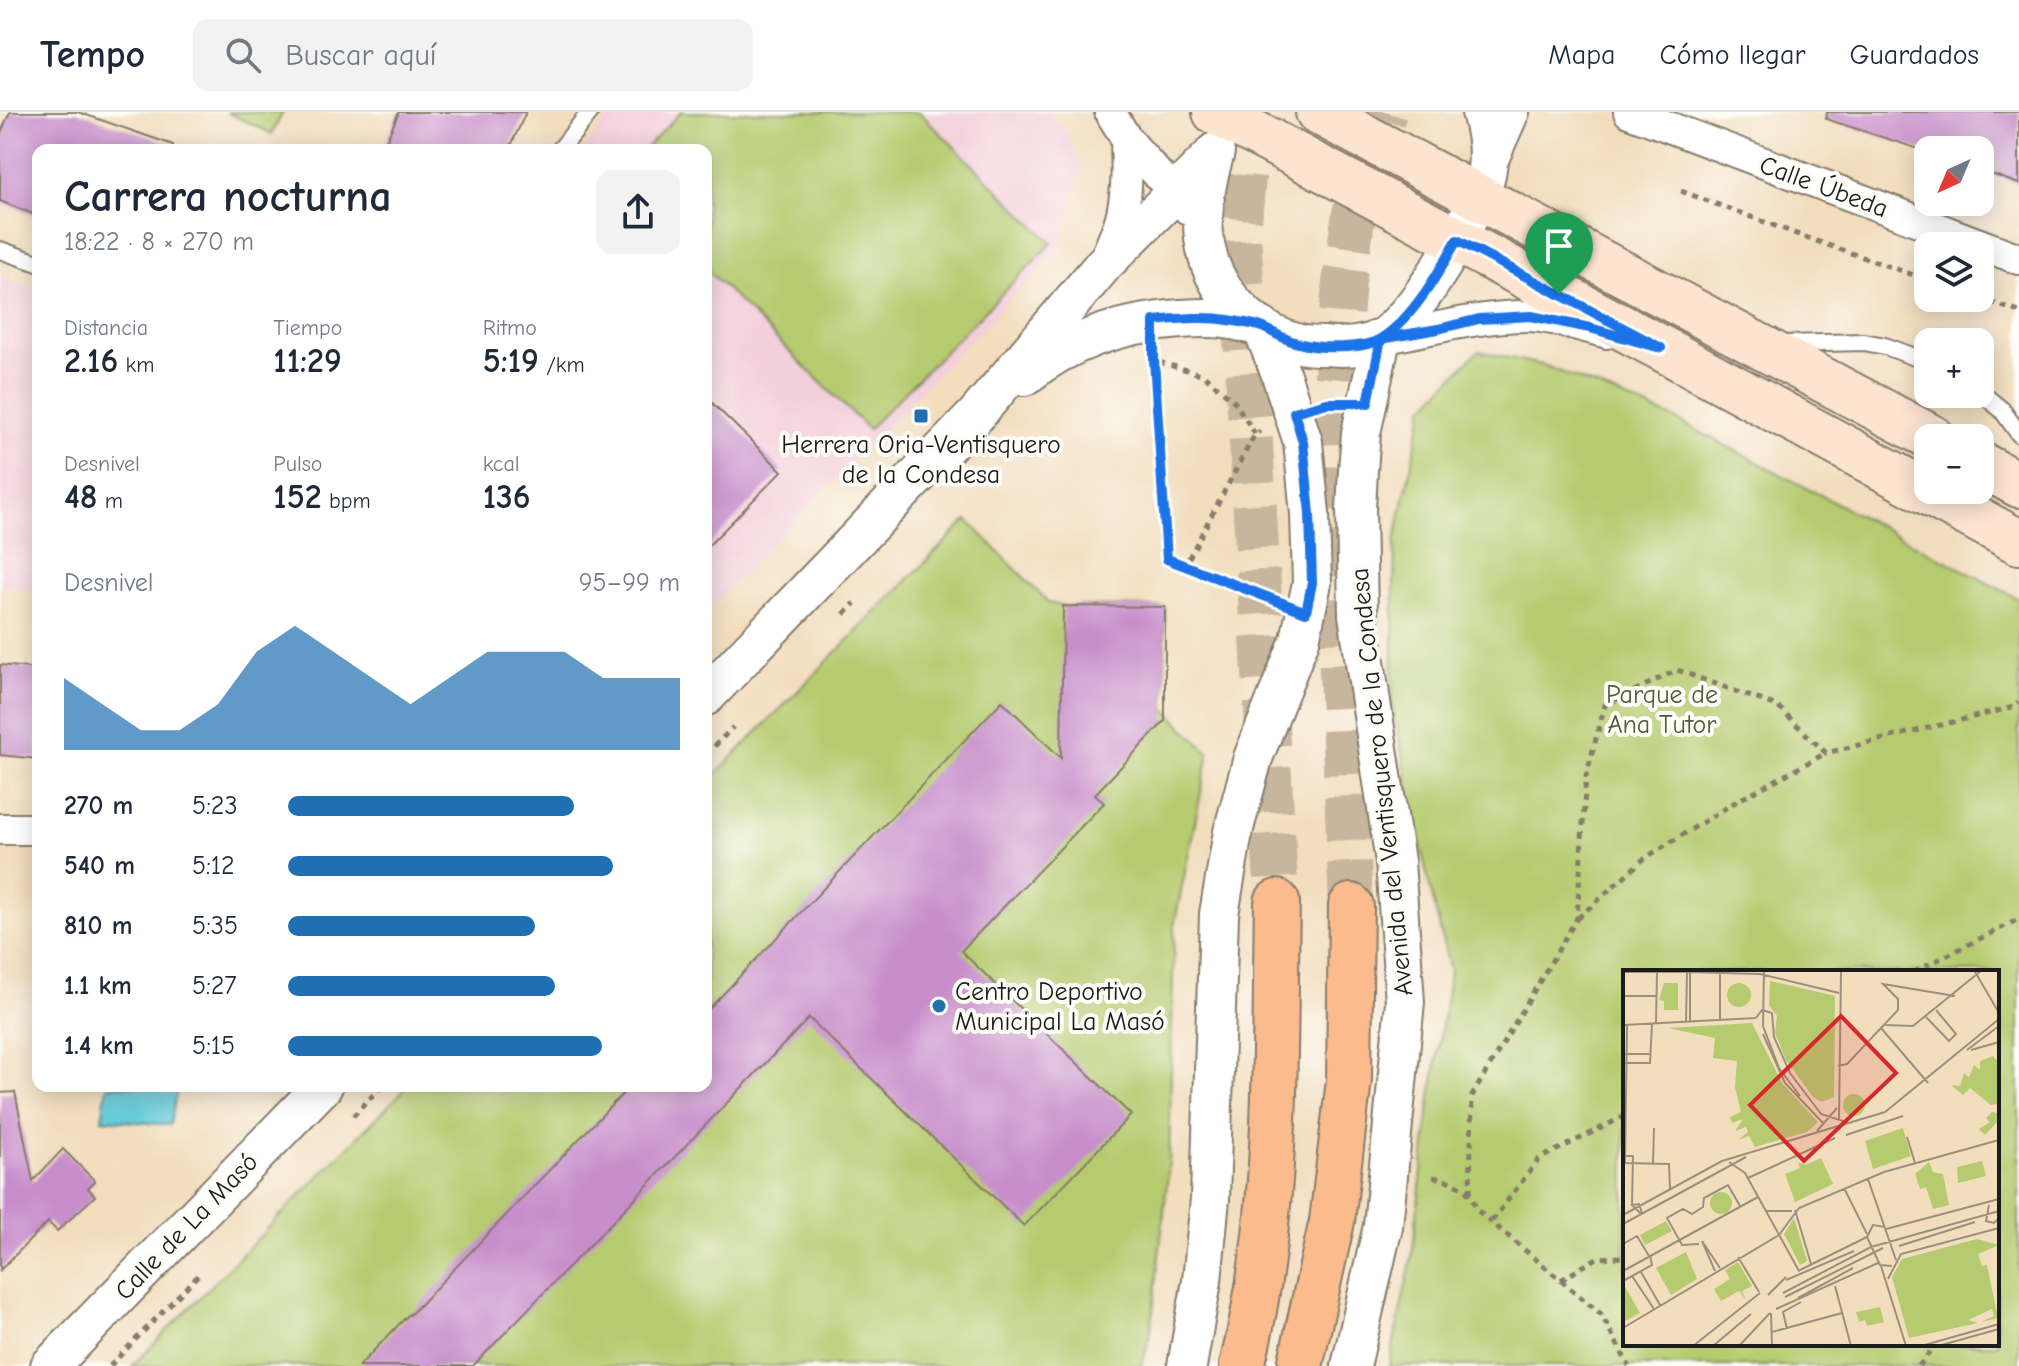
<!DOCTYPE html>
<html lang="es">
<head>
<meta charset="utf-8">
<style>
	body { margin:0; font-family:"Comic Neue",sans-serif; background:#f2f2f3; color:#1f2937; height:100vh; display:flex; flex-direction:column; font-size:30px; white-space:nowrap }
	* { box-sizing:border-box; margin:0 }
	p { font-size:26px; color:#747a83 }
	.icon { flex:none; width:44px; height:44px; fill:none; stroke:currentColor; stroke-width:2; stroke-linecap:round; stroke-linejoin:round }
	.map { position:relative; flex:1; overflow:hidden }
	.panel { position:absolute; left:32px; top:32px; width:680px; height:948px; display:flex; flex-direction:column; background:#fff; border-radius:16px; box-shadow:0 4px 20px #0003 }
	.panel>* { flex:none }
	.needle { width:52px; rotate:224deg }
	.fabs { position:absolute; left:1914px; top:24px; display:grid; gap:16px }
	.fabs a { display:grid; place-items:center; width:80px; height:80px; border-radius:16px; background:#fff; box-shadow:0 4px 20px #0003; font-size:40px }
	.pin { position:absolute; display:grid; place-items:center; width:68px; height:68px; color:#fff; margin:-82px -34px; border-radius:50% 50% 50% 0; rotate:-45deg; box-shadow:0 0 8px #0007 }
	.pin .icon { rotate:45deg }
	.round { display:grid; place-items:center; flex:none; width:84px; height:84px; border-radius:16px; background:#f2f2f3 }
	.head { display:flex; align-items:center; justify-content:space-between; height:136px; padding:0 32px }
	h1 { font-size:44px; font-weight:600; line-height:60px }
	.metrics { display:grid; grid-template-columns:repeat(3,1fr); gap:12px; height:136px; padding:8px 32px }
	.metrics div { display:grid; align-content:center }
	.metrics b { font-size:34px; font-weight:600 }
	.metrics small { font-size:22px; font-weight:400 }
	.metrics p { font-size:22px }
	.chart { height:224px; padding:16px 32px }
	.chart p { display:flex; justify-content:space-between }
	.chart svg { width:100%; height:144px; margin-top:8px; fill:#1f6fb2; opacity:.7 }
	ul { padding:0 32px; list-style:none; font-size:26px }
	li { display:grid; grid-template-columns:128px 96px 1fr; align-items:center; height:60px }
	li i { height:20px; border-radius:10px; background:#1f6fb2 }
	header { display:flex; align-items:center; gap:48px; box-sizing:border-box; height:112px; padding:0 40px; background:#fff; border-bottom:2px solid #e0e1e3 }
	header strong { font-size:38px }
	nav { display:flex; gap:44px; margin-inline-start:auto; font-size:28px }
	.search { width:560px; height:72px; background:#f2f2f3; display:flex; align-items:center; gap:20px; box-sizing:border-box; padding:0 28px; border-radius:16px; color:#747a83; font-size:30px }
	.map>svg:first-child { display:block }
</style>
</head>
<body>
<header>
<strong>Tempo</strong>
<div class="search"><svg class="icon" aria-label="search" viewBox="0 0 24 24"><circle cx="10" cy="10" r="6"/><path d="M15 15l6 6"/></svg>Buscar aquí</div>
<nav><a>Mapa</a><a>Cómo llegar</a><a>Guardados</a></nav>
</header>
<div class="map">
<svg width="2019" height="1254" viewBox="0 0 2019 1254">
	<rect width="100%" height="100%" fill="#fdfcf7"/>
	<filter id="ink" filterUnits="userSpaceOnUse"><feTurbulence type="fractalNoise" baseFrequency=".0125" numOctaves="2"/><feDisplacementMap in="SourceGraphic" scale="16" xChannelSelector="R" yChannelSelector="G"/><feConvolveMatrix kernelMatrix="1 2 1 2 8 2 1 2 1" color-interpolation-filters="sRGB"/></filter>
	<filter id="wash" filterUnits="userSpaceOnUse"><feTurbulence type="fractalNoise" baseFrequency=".006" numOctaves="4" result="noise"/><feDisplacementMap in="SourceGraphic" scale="32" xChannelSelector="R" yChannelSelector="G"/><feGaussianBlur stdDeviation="1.8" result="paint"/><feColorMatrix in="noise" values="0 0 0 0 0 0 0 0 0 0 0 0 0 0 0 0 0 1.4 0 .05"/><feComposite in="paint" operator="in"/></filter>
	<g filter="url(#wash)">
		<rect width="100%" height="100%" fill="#f2ddbd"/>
		<g fill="#f4cfdc">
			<polygon points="613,0 1049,0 1066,19 1082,57 1059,137 706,500 706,38 582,38"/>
			<polygon points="0,165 38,178 38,478 0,474"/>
		</g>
		<g fill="#b6cb6f" stroke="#697446" stroke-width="2" fill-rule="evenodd">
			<polygon points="227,0 283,0 272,22"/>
			<polygon points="681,0 919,0 1052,131 868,317 706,157 706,38 644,38"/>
			<path d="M1478 239 1546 254 1673 306 2019 487V1254H1389L1412 1144 1431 984 1450 859 1426 758 1392 592 1395 429 1424 295ZM1997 860V1232H1625V860Z"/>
			<polygon points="967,408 1049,491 1063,494 1165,495 1165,596 1209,641 1174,814 1169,1053 1151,1218 1142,1254 132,1254 408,974 706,974 706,672"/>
		</g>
		<polygon fill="#5ec9d7" stroke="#3d727a" stroke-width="2" points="107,974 178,974 170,1013 102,1007"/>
		<g id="blocks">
			<g fill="#c88ecb">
				<polygon points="10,0 78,0 173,33 172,38 38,38 38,104 0,89 0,23"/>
				<polygon points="399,0 526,0 509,38 382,38"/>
				<polygon points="1827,0 2019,0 2019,72 1980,58 1980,38 1928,38 1928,40 1826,7"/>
				<polygon points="706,285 782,359 706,436"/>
				<polygon points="1063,494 1165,495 1165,609 1095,682 1104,691 961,839 1131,1003 1024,1114 809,906 473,1254 359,1254 409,1202 410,1203 630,974 706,974 706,900 1002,589 1061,646"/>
				<polygon points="0,553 38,557 38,647 0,643"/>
				<polygon points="15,980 33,1069 63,1037 95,1069 88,1076 95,1084 57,1119 48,1110 0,1158 0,981"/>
			</g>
		</g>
	</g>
	<g filter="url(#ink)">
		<use href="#blocks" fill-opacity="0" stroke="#877c6c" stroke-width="2"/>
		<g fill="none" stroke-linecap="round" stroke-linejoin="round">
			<g stroke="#c7b69d" stroke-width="44" stroke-dasharray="44 22" stroke-linecap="butt">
				<polyline points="1263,0 1245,54 1239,119 1277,790"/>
				<polyline points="1351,794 1331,323 1344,171 1354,101 1385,0"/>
			</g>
			<g stroke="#877c6c" stroke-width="20">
				<g id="service">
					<polyline points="560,38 590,0"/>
					<polyline points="0,138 38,151"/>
					<polyline points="1785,232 1864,230 1885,234 1928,250"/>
					<polyline points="1980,280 2002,298 2019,322"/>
				</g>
			</g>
			<g stroke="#877c6c" stroke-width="34">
				<g id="minor">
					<polyline points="1110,0 1126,26 1188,97"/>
					<polyline points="1629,0 2019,147"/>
					<polyline points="1488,59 1514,0"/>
					<path d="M1106 145C1111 133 1116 121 1120 109 1128 82 1127 54 1126 26"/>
					<path d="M1381 227C1429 218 1478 204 1528 204 1550 204 1585 215 1607 221"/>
					<polyline points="0,717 38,717"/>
				</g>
			</g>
			<g stroke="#877c6c" stroke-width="42">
				<g id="tertiary">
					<path d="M1215 40C1206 69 1199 107 1206 137 1215 181 1255 222 1300 232 1308 234 1317 234 1325 234 1342 236 1363 235 1379 227 1413 212 1475 103 1485 66 1491 45 1487 21 1481 0"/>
					<path d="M1025 264C1070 227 1123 211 1181 207 1195 206 1210 205 1225 207 1237 208 1249 212 1261 215"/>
					<polyline points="706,584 976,303 1104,152 1214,42"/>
					<polyline points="50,1254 323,974"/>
					<polyline points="1187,1254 1202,1169 1210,1087 1219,802 1233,720 1253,646 1300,528 1312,471 1310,402 1303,330 1279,257 1262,215"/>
					<polyline points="1351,1254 1383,1114 1405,890 1395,750 1358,503 1356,398 1358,358 1361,321 1381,227"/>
				</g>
			</g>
			<g stroke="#877c6c" stroke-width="48">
				<g id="secondary">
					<polyline points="1215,0 1661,236 2019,430"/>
					<polyline points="1318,0 1933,326"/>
					<polyline points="1980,352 2019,373"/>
				</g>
			</g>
			<g stroke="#877c6c" stroke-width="48">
				<g id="motorway">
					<path d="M1242 1254C1280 1103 1274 945 1277 790"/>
					<polyline points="1300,1254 1332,1109 1349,968 1351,794"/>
				</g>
			</g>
			<g stroke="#877c6c" stroke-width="5" stroke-dasharray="6 6" stroke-linecap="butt">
				<polyline points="1681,79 1802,124 1928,168"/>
				<polyline points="1979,186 2019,200"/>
				<polyline points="1154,246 1167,447 1185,453 1255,322 1260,319"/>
				<polyline points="1159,250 1204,263 1235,290 1255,322"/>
				<polyline points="1185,453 1270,485"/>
				<polyline points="844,502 855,491"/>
				<polyline points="706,643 733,615"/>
				<polyline points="1578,806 1645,746 1737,689 1826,641"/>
				<polyline points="1914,860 2019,807"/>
				<polyline points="353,1004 382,974"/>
				<path d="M1433 1065C1458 1071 1467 1073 1477 1098L1601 1202 1629 1254"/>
				<polyline points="1470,1081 1472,984 1577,806 1586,664 1605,593 1677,558 1777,594 1826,641 2014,595 2019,590"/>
				<polyline points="1492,1109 1539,1047 1625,1004"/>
				<polyline points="1561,1168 1597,1146 1625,1145"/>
				<polyline points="110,1254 201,1160"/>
				<polyline points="1919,1254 1936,1232"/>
			</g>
			<use href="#service" stroke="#fff" stroke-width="16"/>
			<use href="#minor" stroke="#fff" stroke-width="30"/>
			<use href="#tertiary" stroke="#fff" stroke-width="38"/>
			<use href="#secondary" stroke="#fde4d1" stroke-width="44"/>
			<use href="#motorway" stroke="#fbbb8d" stroke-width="44"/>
		</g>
	</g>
	<g fill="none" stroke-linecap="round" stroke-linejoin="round" filter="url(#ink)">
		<g stroke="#fff" stroke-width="16">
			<path id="route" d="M1559 182 1457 128C1439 160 1414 205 1382 226 1364 238 1319 237 1298 231 1285 228 1275 221 1264 216 1253 211 1239 210 1228 208 1204 204 1178 207 1154 209V248L1167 447 1306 500 1312 471 1310 402 1303 330 1294 300 1327 291H1368L1381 227 1438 217 1479 207 1531 204 1590 216 1661 236 1559 182"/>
		</g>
		<use href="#route" stroke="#1a73e8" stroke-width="10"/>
	</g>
	<g fill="#1f6fb2" stroke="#fdfcf7" stroke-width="3">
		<rect x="913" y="296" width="16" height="16" rx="4"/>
		<circle cx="939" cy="894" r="8"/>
	</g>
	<g text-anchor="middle" stroke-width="8" stroke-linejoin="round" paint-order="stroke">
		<g font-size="26" fill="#1c1c1c" stroke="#fdfcf7">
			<text transform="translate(1824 74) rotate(20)" y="9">Calle Úbeda</text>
			<text transform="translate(1381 670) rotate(-96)" y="9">Avenida del Ventisquero de la Condesa</text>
			<text transform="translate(186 1114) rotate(-46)" y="9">Calle de La Masó</text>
		</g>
		<g font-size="26" fill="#1c1c1c" stroke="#fdfcf7">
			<text x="921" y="341">Herrera Oria-Ventisquero<tspan x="921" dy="30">de la Condesa</tspan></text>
			<text x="955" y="888" text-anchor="start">Centro Deportivo<tspan x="955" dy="30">Municipal La Masó</tspan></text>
		</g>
		<g font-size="26" fill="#525939" stroke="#fdfcf7">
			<text x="1662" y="591">Parque de<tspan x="1662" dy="30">Ana Tutor</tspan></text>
		</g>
	</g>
	<g transform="translate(1623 858)">
		<rect width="376" height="376" fill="#f2ddbd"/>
		<path d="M147 11 212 26 211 127 198 132 190 127 163 90 152 63 154 46 146 35ZM41 13H55V40H41V31L36 30ZM104 25a12 12 0 1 1 24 0a12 12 0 1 1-24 0ZM129 53 159 113 195 152 184 162 132 177 126 166 115 170 125 162 123 157 112 161 120 149 109 153 107 147 118 142 112 117 114 91 90 88 92 68 45 58ZM370 86 376 93V150L362 165 356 159 367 152 363 148 369 142 375 143 374 134 368 135 347 118 340 125 328 115 337 116 341 103 346 107 351 95 357 100V91ZM220 135a11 11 0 1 1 22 0a11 11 0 1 1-22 0ZM280 158 288 186 250 199 242 171ZM198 188 210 214 172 232 162 204 177 198 175 192 182 195ZM359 191 363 206 335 213 334 197ZM306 192 310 202 320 204 326 235 310 239 303 217 297 219 292 204ZM87 233a11 11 0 1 1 22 0a11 11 0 1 1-22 0ZM171 248 184 291 177 295 161 264ZM43 251 49 261 22 275 17 265ZM354 269 376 275 355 284 359 296 364 295 375 348 358 352 371 346 369 339 345 350 355 353 286 368 269 307 279 289ZM63 282 74 309 48 325 33 298ZM115 292 129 316 119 321 123 330 116 321 98 331 91 319 107 309 102 300ZM1 315 17 343 2 351 0 346ZM257 337 261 352 244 356 242 350 236 352 233 342Z" fill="#b6cb6f"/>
		<path fill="none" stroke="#9c907d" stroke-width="2" d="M351 0 376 43M0 2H64M64 2 137 4 216 23M0 26H33M303 47 326 71 333 64 313 40M133 48 139 40 149 43 151 67 167 103 198 144 223 152M97 49V4M67 51V0M63 52 64 2M33 53 34 3M0 55 133 48M4 55 2 193 46 194 47 219M262 55 290 56 359 0M140 56 141 0M140 56 156 98 177 126M258 58 305 113M140 64 162 113 200 153M344 80 376 56M348 80 376 72M0 84H27M0 93H27L29 54M215 96 224 94 275 40V29L260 14 332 26M216 150 218 0M194 161 214 138M223 165 280 146M284 167 292 193M2 186H10L9 235M106 192 122 203 176 301M30 193 31 158M125 208 212 168M245 209 273 290M221 218 244 264M366 235 363 251 371 253 376 248M172 240 188 294M143 241H169M18 244 9 235 16 234 19 243M0 245 99 191 262 142 376 49M0 254 123 187M262 257 250 255 244 267 257 295 269 296M263 259 376 229M0 274 14 266 26 286M76 274 59 275 44 248 60 239 69 244 80 237 81 228 105 215 117 236M276 276 352 252M115 287 136 322M258 296 283 376M0 301 135 227M92 301 79 271 97 298M175 301 244 267M18 302 37 335M9 306 31 339M265 309 278 284 376 258M163 310 231 281M0 311 29 295 27 285M212 316 228 376M160 323 248 277 376 241M145 325 163 307M162 327 260 278M175 328 230 298M153 339 255 293M148 343 149 376M0 358 156 265 176 238 261 202 376 170M164 359 160 342 178 332M149 362 219 343M70 376 137 323M90 376 128 344M116 376 147 343M298 376 376 354M315 376 376 359"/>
		<path fill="#d62828" fill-opacity="0.15" stroke="#d62828" stroke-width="4" d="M218 46 273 103 181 191 127 135Z"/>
		<rect width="376" height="376" fill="none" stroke="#1c1c1c" stroke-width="4"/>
	</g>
</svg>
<div class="fabs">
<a><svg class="needle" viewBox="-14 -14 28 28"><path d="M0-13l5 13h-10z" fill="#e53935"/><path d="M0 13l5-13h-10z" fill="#747a83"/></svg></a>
<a><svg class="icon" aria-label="layers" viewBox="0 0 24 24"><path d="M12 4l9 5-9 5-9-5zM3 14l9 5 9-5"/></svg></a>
<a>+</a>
<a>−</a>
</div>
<div class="pin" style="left:1559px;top:182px;background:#1e9e55"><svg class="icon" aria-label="arrive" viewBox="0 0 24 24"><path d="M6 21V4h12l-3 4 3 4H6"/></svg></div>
<section class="panel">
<div class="head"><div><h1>Carrera nocturna</h1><p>18:22 · 8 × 270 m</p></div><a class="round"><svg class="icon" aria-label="share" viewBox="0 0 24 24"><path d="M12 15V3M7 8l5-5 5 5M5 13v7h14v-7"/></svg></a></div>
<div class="metrics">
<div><p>Distancia</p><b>2.16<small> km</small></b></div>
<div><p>Tiempo</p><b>11:29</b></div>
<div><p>Ritmo</p><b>5:19<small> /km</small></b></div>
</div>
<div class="metrics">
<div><p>Desnivel</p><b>48<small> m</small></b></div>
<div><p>Pulso</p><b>152<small> bpm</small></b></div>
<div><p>kcal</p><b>136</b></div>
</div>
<div class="chart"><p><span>Desnivel</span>95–99 m</p>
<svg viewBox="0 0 160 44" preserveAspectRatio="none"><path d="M0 44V22L10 30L20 38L30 38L40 30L50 14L60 6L70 14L80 22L90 30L100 22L110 14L120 14L130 14L140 22L150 22L160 22V44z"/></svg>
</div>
<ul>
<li><b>270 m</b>5:23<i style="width:73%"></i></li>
<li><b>540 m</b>5:12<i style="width:83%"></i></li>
<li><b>810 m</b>5:35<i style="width:63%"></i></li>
<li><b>1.1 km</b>5:27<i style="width:68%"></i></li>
<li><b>1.4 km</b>5:15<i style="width:80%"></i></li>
</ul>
</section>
</div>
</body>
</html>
